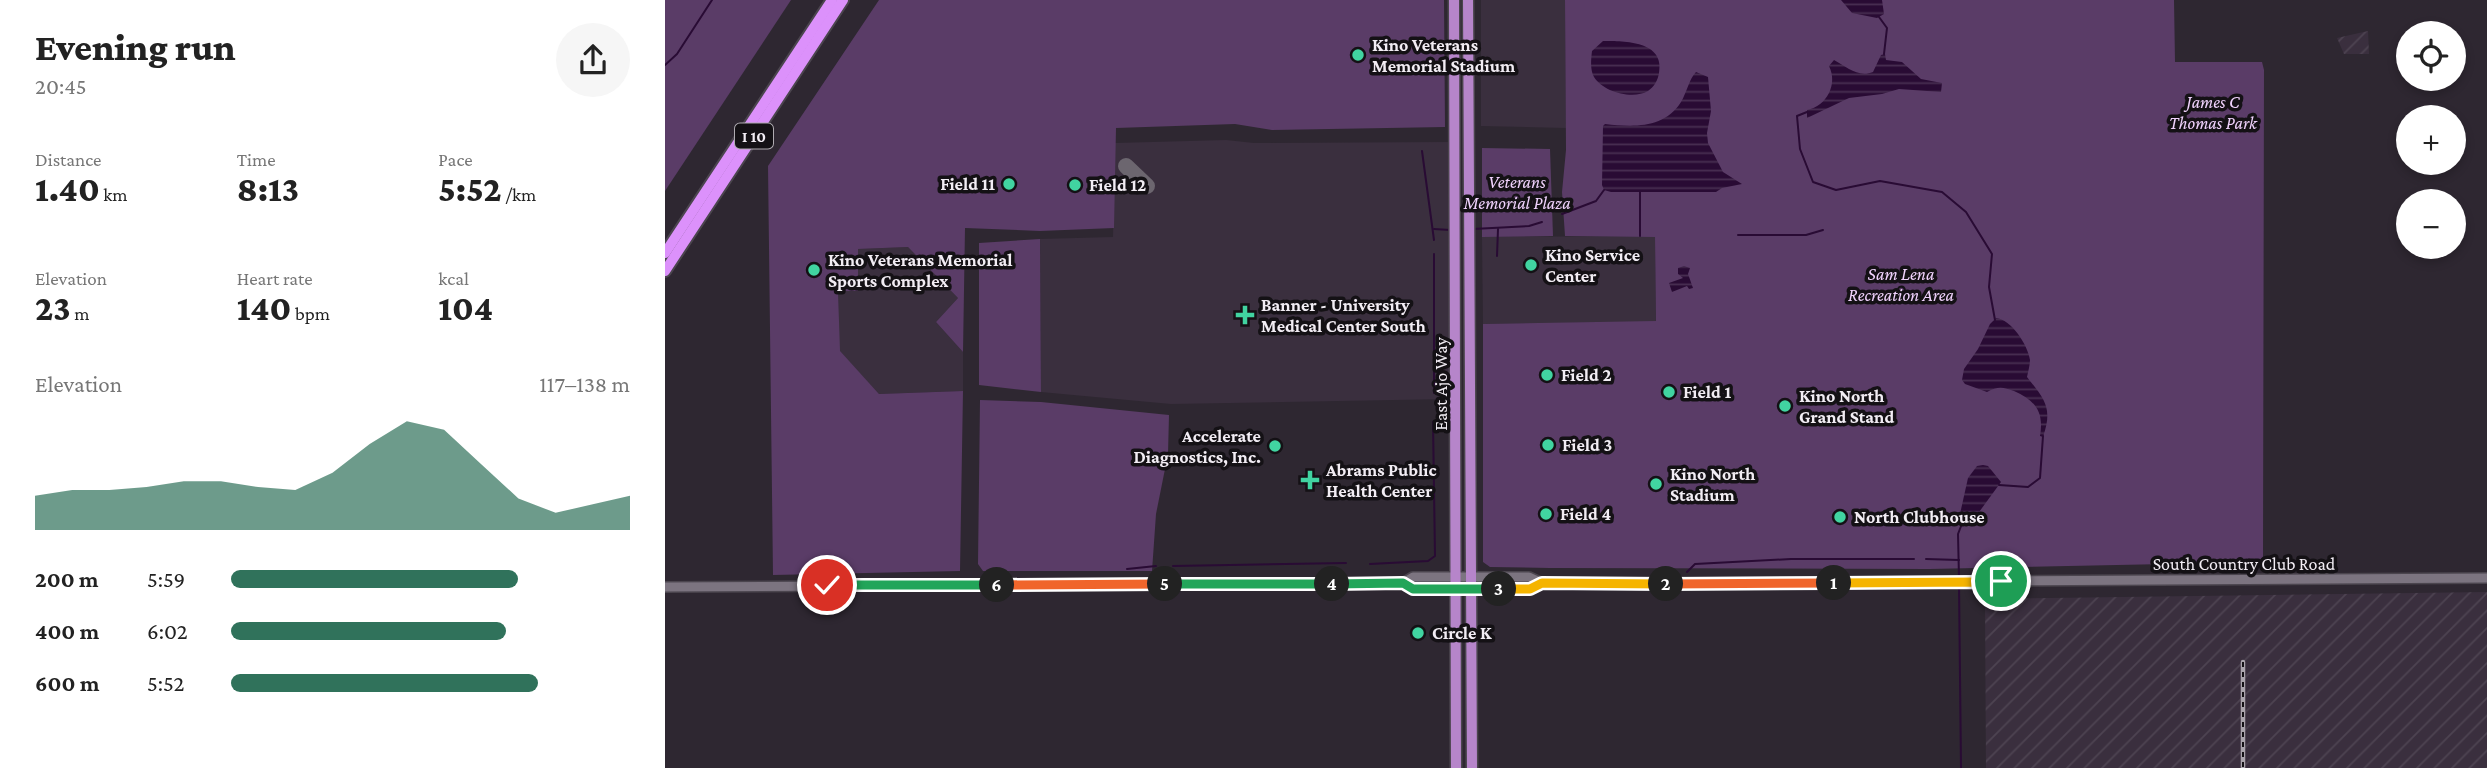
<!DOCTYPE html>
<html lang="en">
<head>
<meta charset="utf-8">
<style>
	body { margin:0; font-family:"Crimson Pro",serif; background:#f6f6f6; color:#222; height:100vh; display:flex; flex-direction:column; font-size:26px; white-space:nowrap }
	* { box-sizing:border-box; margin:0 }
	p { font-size:23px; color:#767676 }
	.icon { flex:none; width:38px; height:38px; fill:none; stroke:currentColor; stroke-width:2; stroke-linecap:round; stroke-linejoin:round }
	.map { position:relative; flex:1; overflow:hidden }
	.sheet { display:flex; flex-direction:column; background:#fff; width:665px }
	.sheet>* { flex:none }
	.fabs { position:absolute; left:1731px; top:21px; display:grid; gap:14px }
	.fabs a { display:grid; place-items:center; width:70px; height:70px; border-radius:50%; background:#fff; box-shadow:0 4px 10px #0003; font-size:35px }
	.pin { position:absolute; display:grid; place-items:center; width:60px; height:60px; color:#fff; margin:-30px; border:4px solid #fff; border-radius:50%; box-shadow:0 2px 7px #0007 }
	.km { position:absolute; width:35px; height:35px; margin:-18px; border-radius:50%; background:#222; color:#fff; font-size:19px; line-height:35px; text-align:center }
	.round { display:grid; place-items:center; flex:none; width:74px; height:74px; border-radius:37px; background:#f6f6f6 }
	.overview { display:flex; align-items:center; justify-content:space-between; height:119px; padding:0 35px }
	h1 { font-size:38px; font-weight:800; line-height:52px }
	.stats { display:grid; grid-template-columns:repeat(3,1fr); gap:10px; height:119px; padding:7px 35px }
	.stats div { display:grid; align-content:center }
	.stats b { font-size:35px; font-weight:800 }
	.stats small { font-size:19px; font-weight:400 }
	.stats p { font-size:19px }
	.chart { height:196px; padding:14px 35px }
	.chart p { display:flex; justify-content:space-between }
	.chart svg { width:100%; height:126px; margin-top:7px; fill:#30725b; opacity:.7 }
	ul { padding:0 35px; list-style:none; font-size:23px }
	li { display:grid; grid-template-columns:112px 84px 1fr; align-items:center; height:52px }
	li i { height:18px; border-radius:9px; background:#30725b }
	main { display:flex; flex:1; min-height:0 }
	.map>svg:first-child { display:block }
</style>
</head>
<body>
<main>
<section class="sheet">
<div class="overview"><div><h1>Evening run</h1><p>20:45</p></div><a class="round"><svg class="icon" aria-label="share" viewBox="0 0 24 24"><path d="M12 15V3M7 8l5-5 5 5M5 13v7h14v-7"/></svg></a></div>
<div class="stats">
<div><p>Distance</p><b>1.40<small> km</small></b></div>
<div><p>Time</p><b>8:13</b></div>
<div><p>Pace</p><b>5:52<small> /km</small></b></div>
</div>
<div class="stats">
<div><p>Elevation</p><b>23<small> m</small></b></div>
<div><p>Heart rate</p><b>140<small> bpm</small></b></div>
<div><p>kcal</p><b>104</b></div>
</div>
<div class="chart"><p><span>Elevation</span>117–138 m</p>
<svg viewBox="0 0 160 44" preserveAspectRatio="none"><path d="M0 44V32L10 30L20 30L30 29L40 27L50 27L60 29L70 30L80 24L90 14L100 6L110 9L120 21L130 33L140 38L150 35L160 32V44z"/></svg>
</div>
<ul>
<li><b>200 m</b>5:59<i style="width:72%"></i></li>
<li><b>400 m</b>6:02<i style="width:69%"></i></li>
<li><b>600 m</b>5:52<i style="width:77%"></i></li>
</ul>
</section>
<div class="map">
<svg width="1822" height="768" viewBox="0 0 1822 768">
	<defs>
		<pattern id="industrial-furrows" width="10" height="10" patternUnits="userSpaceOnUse" patternTransform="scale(1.75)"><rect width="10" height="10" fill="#3a2f3e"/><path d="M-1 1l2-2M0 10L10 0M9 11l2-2" fill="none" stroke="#4d4351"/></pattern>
		<pattern id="water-rules" width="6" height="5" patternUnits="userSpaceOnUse" patternTransform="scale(1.75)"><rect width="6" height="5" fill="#290b34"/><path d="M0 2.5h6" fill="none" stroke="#482f52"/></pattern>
	</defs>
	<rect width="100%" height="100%" fill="#2e2731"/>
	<g fill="#3a2f3e">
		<polygon points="816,0 900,0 901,128 816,126"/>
		<polygon points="561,140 589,143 784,142 784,399 506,404 376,392 375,239 448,237 450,143"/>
		<polygon points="990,236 991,322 818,324 817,237"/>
		<polygon points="243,247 293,298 271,322 298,352 298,391 214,394 174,351 173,291 193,291 193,249"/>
	</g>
	<g fill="url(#industrial-furrows)">
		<polygon points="1703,31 1704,54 1679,54 1672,38"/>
		<polygon points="1822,592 1822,768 1321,768 1320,599"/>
	</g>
	<g fill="#5a3c67">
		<polygon points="0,0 126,0 0,191"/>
		<polygon points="214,0 779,0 780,127 607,130 570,124 451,128 449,228 375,231 300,228 298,352 271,322 293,298 243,247 193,249 193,291 173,291 175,351 214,394 298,391 295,571 108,575 103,166"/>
		<polygon points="900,0 1509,0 1510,62 1597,62 1599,70 1598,562 1264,569 885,568 825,567 818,562 818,324 991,321 990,237 900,236 897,192 901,150"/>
		<polygon points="817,148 885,149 888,236 817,237"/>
		<polygon points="375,239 376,392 314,385 314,243"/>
		<polygon points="315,400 376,402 504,415 503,454 491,514 487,571 318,571 313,564"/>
	</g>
	<g fill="url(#water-rules)">
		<polygon points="1176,0 1217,0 1219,14 1212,18 1187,13"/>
		<path d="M938 41C960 41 1000 41 994 73 993 80 989 87 983 91 968 100 938 92 929 77 925 70 926 59 927 51Z"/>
		<path d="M1220 54 1221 60 1237 62 1256 79 1277 83 1276 92 1234 89 1217 94 1184 98 1142 118V110C1162 106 1173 84 1164 66L1169 60C1182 67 1193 78 1208 72L1216 55Z"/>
		<path d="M1031 72 1043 77 1046 111 1042 133 1043 143 1058 172 1077 184 1057 188 1051 192H946L939 190 937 185 938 126 940 124C968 127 999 129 1016 102 1022 92 1024 79 1031 72Z"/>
		<polygon points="1019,266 1025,268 1023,274 1028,288 1024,289 1022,286 1007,292 1004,283 1018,278 1013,274 1013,268"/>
		<path d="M1331 318C1346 319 1363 345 1365 360 1365 365 1363 372 1362 377 1380 400 1388 408 1378 437L1375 436C1379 412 1371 401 1349 391 1338 387 1333 386 1322 392L1300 384 1297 380 1299 369 1313 349 1325 324Z"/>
		<polygon points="1318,465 1323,466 1336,482 1309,519 1301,523 1295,514 1303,478 1312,466"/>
	</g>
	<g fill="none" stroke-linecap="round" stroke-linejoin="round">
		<g stroke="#290b34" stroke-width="2">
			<polyline points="1214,17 1222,28 1219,54"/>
			<polyline points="0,65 12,54 47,0"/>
			<polyline points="1142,112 1132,116 1135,149 1148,182 1171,190 1215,181 1277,192 1301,212 1327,254 1324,287 1330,320"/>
			<polyline points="757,151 769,240"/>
			<polyline points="975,192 975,236"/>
			<polyline points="897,214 931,201 939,190"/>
			<polyline points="769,229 785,230"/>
			<polyline points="808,229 864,226 877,222"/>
			<polyline points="1073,235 1141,235 1158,230"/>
			<polyline points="832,256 833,229"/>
			<polyline points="769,393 769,254"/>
			<polyline points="1334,485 1363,487 1375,478 1378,436"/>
			<polyline points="1261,559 1294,560"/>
			<polyline points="705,564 763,561 770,556 768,422"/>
			<polyline points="508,566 681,563"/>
			<polyline points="462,569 491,566"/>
			<polyline points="1022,572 1030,564 1126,559 1249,559"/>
			<polyline points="1294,578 1293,534 1298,521"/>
			<polyline points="1294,584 1296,768"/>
		</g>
		<polyline stroke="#6c666f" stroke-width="16" points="461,166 482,186"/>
		<g stroke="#4b454e" stroke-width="12">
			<g id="secondary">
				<polyline points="738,583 748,577 864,577 877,583 1020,584 1311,581 1327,584 1336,581 1822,578"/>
				<polyline points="0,587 738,583 748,589 865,589 877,583"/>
			</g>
		</g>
		<g stroke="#4b454e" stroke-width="13">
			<g id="primary">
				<polyline points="789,0 791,768"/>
				<polyline points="803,0 807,768"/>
			</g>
		</g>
		<g stroke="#4b454e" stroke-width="14">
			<g id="highway">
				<polyline points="0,253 167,0"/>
				<polyline points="0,271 178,0"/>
			</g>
		</g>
		<use href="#secondary" stroke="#7c7480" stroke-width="9"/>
		<use href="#primary" stroke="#b685ca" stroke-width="10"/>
		<use href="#highway" stroke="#dc91fb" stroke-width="10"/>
		<g stroke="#aba5ad" stroke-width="4.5">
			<polyline id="rail" points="1578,662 1578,768"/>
		</g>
		<use href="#rail" stroke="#141115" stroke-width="2" stroke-dasharray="5" stroke-linecap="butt"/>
	</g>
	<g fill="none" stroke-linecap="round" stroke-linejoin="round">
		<g stroke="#fff" stroke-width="14">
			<polyline id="split-1" points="1169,583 1311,582 1327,584 1336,581"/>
		</g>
		<g stroke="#fff" stroke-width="14">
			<polyline id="split-2" points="1001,584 1169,583"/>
		</g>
		<g stroke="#fff" stroke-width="14">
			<polyline id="split-3" points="834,589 865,589 877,583 1001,584"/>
		</g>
		<g stroke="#fff" stroke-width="14">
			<polyline id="split-4" points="667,584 738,583 748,589 834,589"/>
		</g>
		<g stroke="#fff" stroke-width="14">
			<polyline id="split-5" points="500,584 667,584"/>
		</g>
		<g stroke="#fff" stroke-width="14">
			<polyline id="split-6" points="332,585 500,584"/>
		</g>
		<g stroke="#fff" stroke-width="14">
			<polyline id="split-7" points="162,585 332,585"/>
		</g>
		<use href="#split-1" stroke="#f5b400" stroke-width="9"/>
		<use href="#split-2" stroke="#f0652b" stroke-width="9"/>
		<use href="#split-3" stroke="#f5b400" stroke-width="9"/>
		<use href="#split-4" stroke="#22a559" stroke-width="9"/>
		<use href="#split-5" stroke="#22a559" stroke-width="9"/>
		<use href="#split-6" stroke="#f0652b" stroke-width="9"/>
		<use href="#split-7" stroke="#22a559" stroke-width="9"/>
	</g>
	<g fill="#41d4a1" stroke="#141115" stroke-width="2.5">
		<circle cx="693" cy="55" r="7"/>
		<circle cx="344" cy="184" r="7"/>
		<circle cx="410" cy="185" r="7"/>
		<circle cx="866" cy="265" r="7"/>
		<circle cx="149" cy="270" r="7"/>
		<path d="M576.5 304.5h7v7h7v7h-7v7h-7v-7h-7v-7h7z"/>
		<circle cx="882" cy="375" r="7"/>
		<circle cx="1004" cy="392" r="7"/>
		<circle cx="1120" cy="406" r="7"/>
		<circle cx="883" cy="445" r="7"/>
		<circle cx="610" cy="446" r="7"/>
		<path d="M641.5 469.5h7v7h7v7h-7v7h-7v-7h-7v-7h7z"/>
		<circle cx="991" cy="484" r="7"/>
		<circle cx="881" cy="514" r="7"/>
		<circle cx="1175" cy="517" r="7"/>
		<circle cx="753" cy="633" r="7"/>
	</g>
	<g text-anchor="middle" stroke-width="7" stroke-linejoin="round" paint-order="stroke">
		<rect fill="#141115" stroke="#afabb1" stroke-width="2" x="70" y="123.5" width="38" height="25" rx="5"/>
		<g font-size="16" font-weight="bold" fill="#f2edf4">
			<text x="89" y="142">I 10</text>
		</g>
		<g font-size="18" font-weight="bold" fill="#f2edf4" stroke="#141115" text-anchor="start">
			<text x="707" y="51">Kino Veterans<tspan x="707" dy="21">Memorial Stadium</tspan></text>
			<text x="330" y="190" text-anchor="end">Field 11</text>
			<text x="424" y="191">Field 12</text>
			<text x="880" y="261">Kino Service<tspan x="880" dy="21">Center</tspan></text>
			<text x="163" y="266">Kino Veterans Memorial<tspan x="163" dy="21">Sports Complex</tspan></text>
			<text x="596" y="311">Banner - University<tspan x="596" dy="21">Medical Center South</tspan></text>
			<text x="896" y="381">Field 2</text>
			<text x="1018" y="398">Field 1</text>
			<text x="1134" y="402">Kino North<tspan x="1134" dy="21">Grand Stand</tspan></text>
			<text x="596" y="442" text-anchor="end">Accelerate<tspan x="596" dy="21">Diagnostics, Inc.</tspan></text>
			<text x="897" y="451">Field 3</text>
			<text x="661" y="476">Abrams Public<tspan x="661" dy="21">Health Center</tspan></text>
			<text x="1005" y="480">Kino North<tspan x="1005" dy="21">Stadium</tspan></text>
			<text x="895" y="520">Field 4</text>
			<text x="1189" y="523">North Clubhouse</text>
			<text x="767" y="639">Circle K</text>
		</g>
		<g font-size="18" font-style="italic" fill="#f1d3fe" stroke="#141115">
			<text x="1548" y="108">James C<tspan x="1548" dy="21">Thomas Park</tspan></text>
			<text x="852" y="188">Veterans<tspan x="852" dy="21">Memorial Plaza</tspan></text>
			<text x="1236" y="280">Sam Lena<tspan x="1236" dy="21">Recreation Area</tspan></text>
		</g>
		<g font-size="18" fill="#f2edf4" stroke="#141115">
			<text transform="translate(776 384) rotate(-90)" y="6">East Ajo Way</text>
			<text x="1579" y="570">South Country Club Road</text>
		</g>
	</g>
</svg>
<div class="fabs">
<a><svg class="icon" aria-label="locate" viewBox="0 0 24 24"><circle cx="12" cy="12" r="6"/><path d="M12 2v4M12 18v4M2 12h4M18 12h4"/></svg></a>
<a>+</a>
<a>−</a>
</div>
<div class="pin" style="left:1336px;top:581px;background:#1e9e55"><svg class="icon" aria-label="arrive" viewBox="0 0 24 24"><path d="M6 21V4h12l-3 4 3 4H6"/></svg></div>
<div class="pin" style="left:162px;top:585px;background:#d93025"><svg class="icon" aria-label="check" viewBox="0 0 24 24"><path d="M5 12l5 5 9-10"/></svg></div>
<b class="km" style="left:1169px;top:583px">1</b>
<b class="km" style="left:1001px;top:584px">2</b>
<b class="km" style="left:834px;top:589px">3</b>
<b class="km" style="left:667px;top:584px">4</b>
<b class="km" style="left:500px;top:584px">5</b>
<b class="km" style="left:332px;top:585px">6</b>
</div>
</main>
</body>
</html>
